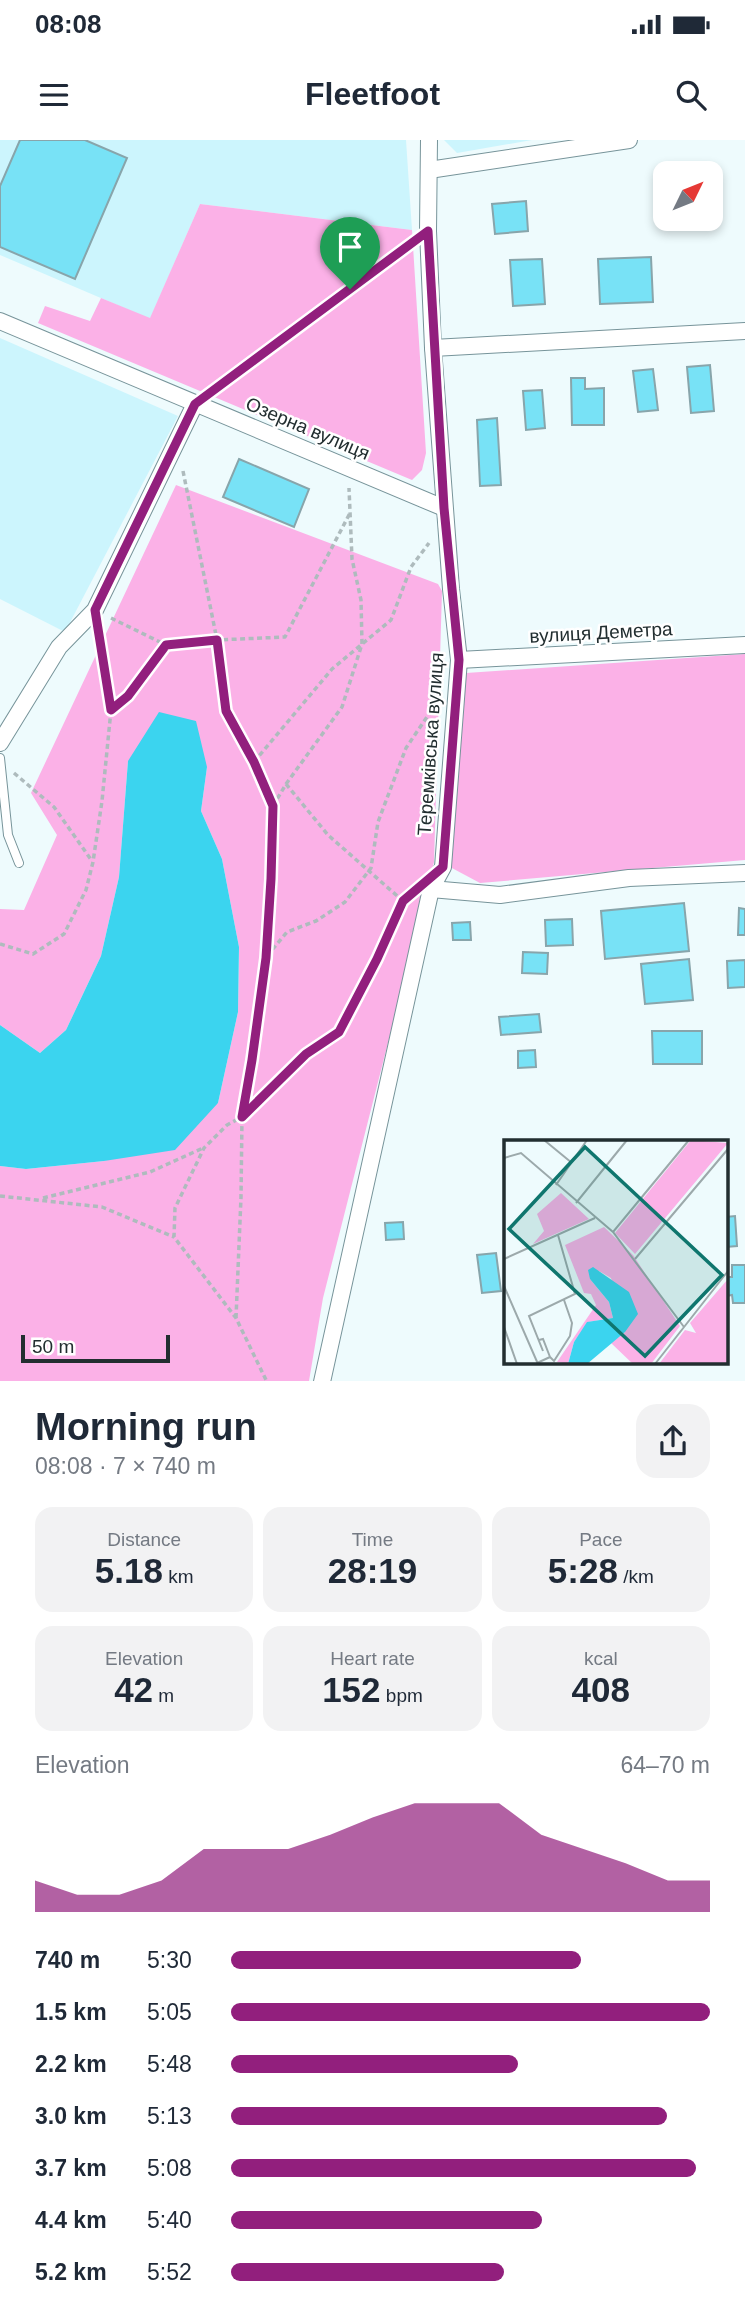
<!DOCTYPE html>
<html lang="en">
<head>
<meta charset="utf-8">
<style>
	body { margin:0; font-family:Helvetica,sans-serif; background:#f2f2f3; color:#1f2937; height:100vh; display:flex; flex-direction:column; font-size:26px; white-space:nowrap }
	* { box-sizing:border-box; margin:0 }
	p { font-size:23px; color:#747a83 }
	.icon { flex:none; width:38px; height:38px; fill:none; stroke:currentColor; stroke-width:2; stroke-linecap:round; stroke-linejoin:round }
	.map { position:relative; height:1241px; overflow:hidden }
	.details { display:flex; flex-direction:column; background:#fff; flex:1 }
	.details>* { flex:none }
	.needle { width:46px; rotate:47deg }
	.buttons { position:absolute; left:653px; top:21px; display:grid; gap:14px }
	.buttons a { display:grid; place-items:center; width:70px; height:70px; border-radius:14px; background:#fff; box-shadow:0 4px 10px #0003; font-size:35px }
	.scale { position:absolute; left:21px; bottom:18px; width:149px; box-sizing:border-box; padding-left:7px; border:4px solid #222e30; border-top:0; font-size:19px; line-height:24px; white-space:nowrap; color:#222e30; -webkit-text-stroke:5px #fff; paint-order:stroke }
	.pin { position:absolute; display:grid; place-items:center; width:60px; height:60px; color:#fff; margin:-72px -30px; border-radius:50% 50% 50% 0; rotate:-45deg; box-shadow:0 0 7px #0007 }
	.pin .icon { rotate:45deg }
	.round { display:grid; place-items:center; flex:none; width:74px; height:74px; border-radius:21px; background:#f2f2f3 }
	.headline { display:flex; align-items:center; justify-content:space-between; height:119px; padding:0 35px }
	h1 { font-size:38px; font-weight:800; line-height:52px }
	.stats { display:grid; grid-template-columns:repeat(3,1fr); gap:10px; height:119px; padding:7px 35px }
	.stats div { display:grid; align-content:center; border-radius:18px; background:#f2f2f3; text-align:center }
	.stats b { font-size:35px; font-weight:800 }
	.stats small { font-size:19px; font-weight:400 }
	.stats p { font-size:19px }
	.chart { height:196px; padding:14px 35px }
	.chart p { display:flex; justify-content:space-between }
	.chart svg { width:100%; height:126px; margin-top:7px; fill:#921f7d; opacity:.7 }
	ul { padding:0 35px; list-style:none; font-size:23px }
	li { display:grid; grid-template-columns:112px 84px 1fr; align-items:center; height:52px }
	li i { height:18px; border-radius:9px; background:#921f7d }
	.status { display:flex; justify-content:space-between; align-items:center; height:49px; padding:0 35px; background:#fff; direction:ltr }
	.status svg { height:19px; fill:currentColor }
	header { display:flex; justify-content:space-between; align-items:center; height:91px; padding:0 35px; background:#fff; font-size:32px; font-weight:800 }
	.map>svg:first-child { display:block }
</style>
</head>
<body>
<div class="status"><b>08:08</b><svg viewBox="0 0 49 12"><path d="M0 12V9h3v3zM5 12V6h3v6zM10 12V3h3v9zM15 12V0h3v12zM26 1h20v11H26zM47 4h2v5h-2z"/></svg></div>
<header><svg class="icon" aria-label="menu" viewBox="0 0 24 24"><path d="M4 6h16M4 12h16M4 18h16"/></svg>Fleetfoot<svg class="icon" aria-label="search" viewBox="0 0 24 24"><circle cx="10" cy="10" r="6"/><path d="M15 15l6 6"/></svg></header>
<div class="map">
<svg width="745" height="1242" viewBox="0 0 745 1242">
	<rect width="100%" height="100%" fill="#eefbfd"/>
	<g fill="#ccf5fd">
		<polygon points="0,0 406,0 412,90 200,64 150,179 0,115"/>
		<polygon points="444,0 532,0 457,13"/>
		<polygon points="0,198 178,276 65,492 0,459"/>
	</g>
	<g fill="#fbb1e7">
		<polygon points="200,64 412,90 426,313 422,330 412,340 38,183 45,166 90,181 101,158 150,178"/>
		<polygon points="176,345 438,444 442,451 434,722 323,1158 309,1241 0,1242 0,1026 26,1029 104,1021 218,963 238,872 239,807 222,719 201,671 207,627 128,621 119,737 101,816 66,890 40,913 0,885 0,769 24,770 57,695 31,653"/>
		<polygon points="745,514 745,720 480,743 450,727 466,533"/>
	</g>
	<polygon fill="#3bd4ef" points="159,572 196,581 207,627 201,671 222,719 239,807 238,872 218,963 175,1010 104,1021 26,1029 0,1026 0,885 40,913 66,890 101,816 119,737 128,621"/>
	<g fill="#78e2f6" stroke="#88a5ab" stroke-width="2">
		<polygon points="20,0 85,0 127,18 75,139 0,107 0,46"/>
		<polygon points="526,61 528,91 495,94 492,64"/>
		<polygon points="651,117 653,162 600,164 598,119"/>
		<polygon points="542,119 545,164 513,166 510,120"/>
		<polygon points="710,225 714,271 691,273 687,227"/>
		<polygon points="653,229 658,270 638,272 633,231"/>
		<polygon points="571,238 585,238 585,249 604,248 604,285 572,285"/>
		<polygon points="542,250 545,288 526,290 523,251"/>
		<polygon points="497,278 501,345 480,346 477,280"/>
		<polygon points="239,319 309,349 294,387 223,357"/>
		<polygon points="684,763 689,811 605,819 601,771"/>
		<polygon points="739,768 745,769 745,795 738,795"/>
		<polygon points="572,779 573,805 546,806 545,780"/>
		<polygon points="470,782 471,800 453,800 452,783"/>
		<polygon points="523,812 548,813 547,834 522,833"/>
		<polygon points="689,819 693,860 645,864 641,824"/>
		<polygon points="745,820 745,847 728,848 727,821"/>
		<polygon points="539,874 541,892 501,895 499,877"/>
		<polygon points="652,891 702,891 702,924 653,924"/>
		<polygon points="535,910 536,927 518,928 518,911"/>
		<polygon points="735,1076 737,1106 726,1107 726,1077"/>
		<polygon points="403,1082 404,1099 386,1100 385,1083"/>
		<polygon points="496,1113 501,1151 482,1153 477,1115"/>
		<polygon points="732,1125 745,1125 745,1163 733,1163 732,1155 726,1156 726,1137 732,1137"/>
	</g>
	<g fill="none" stroke-linecap="round" stroke-linejoin="round">
		<g stroke="#77949a" stroke-width="10">
			<polyline id="service" points="0,618 8,695 19,723"/>
		</g>
		<g stroke="#77949a" stroke-width="18">
			<g id="minor">
				<polyline points="429,30 629,0"/>
				<polyline points="0,181 444,368"/>
				<polyline points="433,208 745,191"/>
				<polyline points="459,520 745,505"/>
				<polyline points="0,603 59,507 95,470 195,264"/>
				<polyline points="431,749 500,755 629,738 745,733"/>
				<polyline points="322,1242 431,749 443,727 459,520 451,449 433,208 428,91 429,0"/>
			</g>
		</g>
		<g stroke="#aebbbd" stroke-width="3.5" stroke-dasharray="5 3.5" stroke-linecap="butt">
			<polyline points="213,251 412,103"/>
			<polyline points="183,331 217,500 285,497 350,373"/>
			<polyline points="111,478 166,505"/>
			<polyline points="99,492 111,570"/>
			<polyline points="254,622 332,529 391,480 411,427 429,403"/>
			<polyline points="14,633 54,667 92,721"/>
			<polyline points="286,644 328,695 403,761"/>
			<polyline points="273,666 286,644 342,567 362,504 361,460 352,419 349,348"/>
			<polyline points="0,804 33,814 64,794 86,750 93,722 102,661 111,570 128,556 166,505 217,500 226,571 254,622 273,666 271,739 266,818 252,920 242,977 227,985 204,1008 175,1068 174,1097 236,1178 267,1242"/>
			<polyline points="267,816 287,792 316,781 345,762 371,728 378,682 406,608 437,562"/>
			<polyline points="0,1056 102,1067 174,1097"/>
			<polyline points="43,1058 150,1032 203,1008"/>
			<polyline points="236,1178 241,1057 242,977 306,914 339,892 377,819 403,761 412,753"/>
		</g>
		<use href="#service" stroke="#fff" stroke-width="8"/>
		<use href="#minor" stroke="#fff" stroke-width="16"/>
	</g>
	<g fill="none" stroke-linecap="round" stroke-linejoin="round">
		<g stroke="#fff" stroke-width="14">
			<polygon id="route" points="428,91 444,368 459,520 443,727 403,761 377,819 339,892 306,914 242,977 252,920 266,818 271,739 273,666 254,622 226,571 217,500 166,505 128,556 111,570 95,470 195,264"/>
		</g>
		<use href="#route" stroke="#921f7d" stroke-width="9"/>
	</g>
	<g text-anchor="middle" stroke-width="5" stroke-linejoin="round" paint-order="stroke">
		<g font-size="19" fill="#222e30" stroke="#fff">
			<text transform="translate(308 288) rotate(23)" y="7">Озерна вулиця</text>
			<text transform="translate(601 492) rotate(-3)" y="7">вулиця Деметра</text>
			<text transform="translate(430 604) rotate(-86)" y="7">Теремківська вулиця</text>
		</g>
	</g>
	<g transform="translate(504 1000)">
		<rect width="224" height="224" fill="#eefbfd"/>
		<path d="M187 0 224 3 131 114 111 93ZM57 53 85 79 29 104 40 91 33 74ZM100 87 129 115 176 186 147 224H129L107 203 121 192 107 138 95 131 86 139 105 162 109 178 84 182 70 202 64 224 53 222 92 165 87 154 80 153 61 105ZM224 139V224H155L181 190 192 193 186 183Z" fill="#fbb1e7"/>
		<path d="M89 127 125 152 134 174 121 192 83 224H64L70 202 83 182 109 178 105 162 86 139 84 130Z" fill="#3bd4ef"/>
		<path fill="none" stroke="#9ca9ab" stroke-width="2" d="M40 0 68 23M0 18 17 13 109 92 180 187M52 45 83 0M72 63 123 0M109 92 185 0M0 119 91 78M131 119 224 9M0 146 34 224M0 187 13 224M35 200 39 199 46 217M39 211 25 176 71 154 54 95M33 223 46 217 50 221 66 196 68 183 60 160M151 224 224 131"/>
		<path fill="#0f766e" fill-opacity="0.15" stroke="#0f766e" stroke-width="3.5" d="M81 7 218 135 141 216 5 89Z"/>
		<rect width="224" height="224" fill="none" stroke="#222e30" stroke-width="3.5"/>
	</g>
</svg>
<div class="buttons">
<a><svg class="needle" viewBox="-14 -14 28 28"><path d="M0-13l5 13h-10z" fill="#e53935"/><path d="M0 13l5-13h-10z" fill="#747a83"/></svg></a>
</div>
<div class="scale">50 m</div>
<div class="pin" style="left:350px;top:149px;background:#1e9e55"><svg class="icon" aria-label="arrive" viewBox="0 0 24 24"><path d="M6 21V4h12l-3 4 3 4H6"/></svg></div>
</div>
<section class="details">
<div class="headline"><div><h1>Morning run</h1><p>08:08 · 7 × 740 m</p></div><a class="round"><svg class="icon" aria-label="share" viewBox="0 0 24 24"><path d="M12 15V3M7 8l5-5 5 5M5 13v7h14v-7"/></svg></a></div>
<div class="stats">
<div><p>Distance</p><b>5.18<small> km</small></b></div>
<div><p>Time</p><b>28:19</b></div>
<div><p>Pace</p><b>5:28<small> /km</small></b></div>
</div>
<div class="stats">
<div><p>Elevation</p><b>42<small> m</small></b></div>
<div><p>Heart rate</p><b>152<small> bpm</small></b></div>
<div><p>kcal</p><b>408</b></div>
</div>
<div class="chart"><p><span>Elevation</span>64–70 m</p>
<svg viewBox="0 0 160 44" preserveAspectRatio="none"><path d="M0 44V33L10 38L20 38L30 33L40 22L50 22L60 22L70 17L80 11L90 6L100 6L110 6L120 17L130 22L140 27L150 33L160 33V44z"/></svg>
</div>
<ul>
<li><b>740 m</b>5:30<i style="width:73%"></i></li>
<li><b>1.5 km</b>5:05<i style="width:100%"></i></li>
<li><b>2.2 km</b>5:48<i style="width:60%"></i></li>
<li><b>3.0 km</b>5:13<i style="width:91%"></i></li>
<li><b>3.7 km</b>5:08<i style="width:97%"></i></li>
<li><b>4.4 km</b>5:40<i style="width:65%"></i></li>
<li><b>5.2 km</b>5:52<i style="width:57%"></i></li>
</ul>
</section>
</body>
</html>
